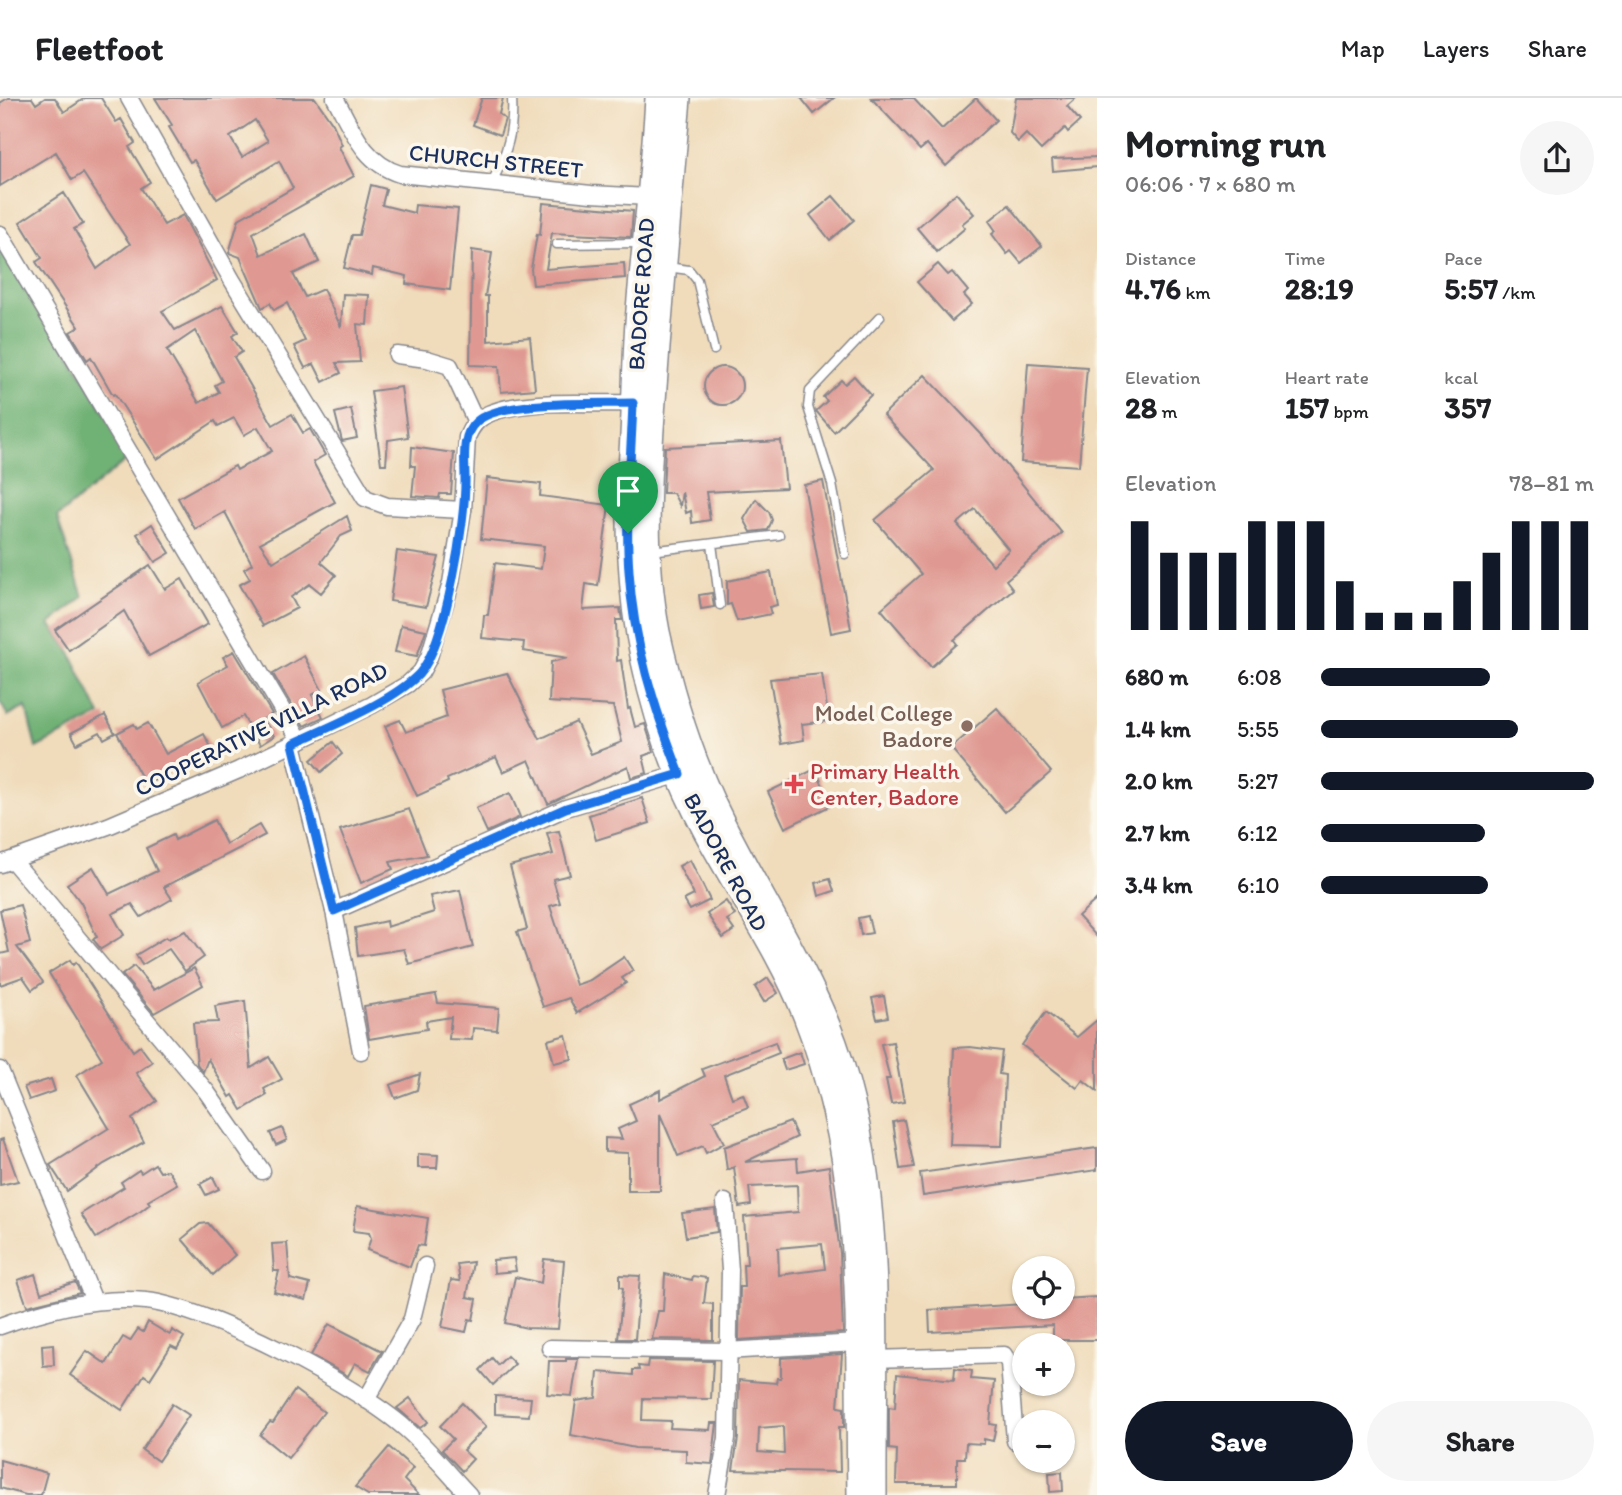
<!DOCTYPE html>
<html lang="en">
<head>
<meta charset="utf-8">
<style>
	body { margin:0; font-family:Itim,sans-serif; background:#f6f6f6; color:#202124; height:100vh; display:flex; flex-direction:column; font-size:26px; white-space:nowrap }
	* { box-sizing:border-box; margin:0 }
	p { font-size:23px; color:#757577 }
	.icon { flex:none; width:38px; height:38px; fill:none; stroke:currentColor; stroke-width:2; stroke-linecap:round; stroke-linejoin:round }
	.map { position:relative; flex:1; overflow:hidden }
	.sheet { display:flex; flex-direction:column; background:#fff; width:525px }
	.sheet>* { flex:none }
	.buttons { position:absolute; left:1012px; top:1158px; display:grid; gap:14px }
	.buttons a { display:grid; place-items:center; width:63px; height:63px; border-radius:50%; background:#fff; box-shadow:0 2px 5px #0004; font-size:35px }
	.pin { position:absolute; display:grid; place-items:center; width:60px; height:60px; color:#fff; margin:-72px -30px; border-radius:50% 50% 50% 0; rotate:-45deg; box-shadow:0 0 7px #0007 }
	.pin .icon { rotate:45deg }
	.round { display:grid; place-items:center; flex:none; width:74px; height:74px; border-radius:37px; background:#f6f6f6 }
	.summary { display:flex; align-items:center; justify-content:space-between; height:119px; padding:0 28px }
	h1 { font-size:38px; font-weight:700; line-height:52px }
	.stats { display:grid; grid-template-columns:repeat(3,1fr); gap:10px; height:119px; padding:7px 28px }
	.stats div { display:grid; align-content:center }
	.stats b { font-size:30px; font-weight:700 }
	.stats small { font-size:19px; font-weight:400 }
	.stats p { font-size:19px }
	.chart { height:196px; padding:14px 28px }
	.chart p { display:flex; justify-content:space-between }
	.chart svg { width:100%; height:126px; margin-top:7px; stroke:#111827; stroke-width:6 }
	.action { display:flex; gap:14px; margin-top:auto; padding:14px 28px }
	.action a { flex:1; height:80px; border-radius:42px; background:#111827; color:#fff; font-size:28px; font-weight:700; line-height:80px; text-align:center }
	.action a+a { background:#f6f6f6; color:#202124 }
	ul { padding:0 28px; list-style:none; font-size:23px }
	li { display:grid; grid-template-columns:112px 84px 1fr; align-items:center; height:52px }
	li i { height:18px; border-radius:9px; background:#111827 }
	header { display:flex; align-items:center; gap:42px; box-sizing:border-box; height:98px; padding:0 35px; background:#fff; border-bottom:2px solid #e0e0e0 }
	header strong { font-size:33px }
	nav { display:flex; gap:38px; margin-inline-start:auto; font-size:24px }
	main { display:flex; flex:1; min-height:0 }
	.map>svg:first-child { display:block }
</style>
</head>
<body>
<header>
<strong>Fleetfoot</strong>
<nav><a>Map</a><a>Layers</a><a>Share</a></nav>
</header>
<main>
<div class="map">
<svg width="1097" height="1397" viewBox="0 0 1097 1397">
	<rect width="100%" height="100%" fill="#fbf7ec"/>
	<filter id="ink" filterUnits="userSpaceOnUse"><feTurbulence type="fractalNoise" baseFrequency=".0143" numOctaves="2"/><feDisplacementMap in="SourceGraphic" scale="14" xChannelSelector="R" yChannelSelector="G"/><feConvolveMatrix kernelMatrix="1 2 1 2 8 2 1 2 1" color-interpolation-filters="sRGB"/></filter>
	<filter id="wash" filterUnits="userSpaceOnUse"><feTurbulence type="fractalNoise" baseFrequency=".00686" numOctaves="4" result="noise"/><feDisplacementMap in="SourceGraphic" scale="28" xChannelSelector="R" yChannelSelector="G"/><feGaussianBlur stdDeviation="1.57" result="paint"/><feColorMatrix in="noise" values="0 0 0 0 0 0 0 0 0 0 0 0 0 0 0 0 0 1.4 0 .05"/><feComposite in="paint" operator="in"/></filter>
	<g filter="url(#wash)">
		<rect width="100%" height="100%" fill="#f0dcbb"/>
		<polygon fill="#70b174" stroke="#467069" stroke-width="2" points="0,138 131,358 57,419 83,499 50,526 69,552 100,617 36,650 26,609 8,618 0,604"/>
		<g id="blocks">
			<g fill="#df9992" fill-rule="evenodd">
				<path d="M8 0H32L36 6 45 0H55L64 14 85 0H101L116 24 121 21 135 45 129 49 150 84 141 90 164 127 183 117 217 182 162 213 175 232 222 208 238 234 232 238 242 254 234 259 273 327 292 316 303 335 310 331 325 357 313 364 335 404 260 445 273 464 347 418 352 433 341 438 321 464 336 477 321 495 310 486 291 499 297 510 263 528 239 487 250 481 244 471 252 466 225 414 195 431 178 400 235 368 237 372 272 353 258 329 244 337 234 320 218 328 215 323 157 361 115 296 113 297 91 259 87 262 70 234 79 229 36 164 42 160 20 124 64 95 83 126 74 131 97 171 130 146 83 75 72 82 56 54 0 88V5ZM195 233 222 283 215 287 219 294 199 305 167 252Z"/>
				<path d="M155 0H315L333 26 342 47 339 49 354 78 253 135 261 157 306 136 319 164 293 176 305 199 323 191 341 229 343 196 369 197 367 227 357 226 360 264 336 265 341 275 323 284 314 266 305 270 294 248 305 243 287 205 274 212 270 205 262 210 240 159 229 155 239 121 293 90 279 63 217 101 194 62 190 64 169 29 172 27ZM255 22 268 43 242 59 230 39Z"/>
				<polygon points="482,0 503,0 499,16 505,21 500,37 473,27"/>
				<polygon points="801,0 834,0 814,16"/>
				<polygon points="871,0 913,0 942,31 976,0 996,22 946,68 927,46 920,52"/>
				<polygon points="1016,0 1076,0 1067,8 1080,23 1068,34 1065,30 1041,52 1026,36 1018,44 1010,35"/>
				<polygon points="1097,59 1097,69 1053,73 1052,61"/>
				<polygon points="371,87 386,91 382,107 414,115 415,107 458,111 450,192 406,186 407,178 373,170 372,177 344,170 352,137 359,137"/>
				<polygon points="956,95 974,116 962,126 965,130 937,154 917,130"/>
				<polygon points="833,98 854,122 830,142 810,117"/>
				<polygon points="543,105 633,113 631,139 552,135 546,171 624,165 625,180 533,187 531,171 537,136 540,137"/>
				<polygon points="1009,107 1042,148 1021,165 1011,153 1007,156 992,136 996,133 989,123"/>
				<polygon points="472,152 492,155 485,198 488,198 488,243 530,239 535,291 501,294 499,268 470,267"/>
				<polygon points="938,166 948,177 952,174 968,193 964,197 972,206 952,223 917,184"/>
				<polygon points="1028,265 1087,269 1079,368 1021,364"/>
				<circle cx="723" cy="288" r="19"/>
				<path d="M925 277 983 338 1062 435 1006 482 1013 491 954 542 957 546 931 569 881 511 921 476 875 422 934 372 883 317ZM975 411 1009 452 993 467 957 426Z"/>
				<polygon points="854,278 871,297 834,334 816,313 827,303 823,299 841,282 845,286"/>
				<polygon points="401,289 408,339 388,342 386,366 381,366 371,293"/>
				<polygon points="351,311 357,340 342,343 335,315"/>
				<polygon points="781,343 786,390 706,394 710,422 692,425 691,413 686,415 682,394 680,408 673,395 663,395 665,349"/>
				<polygon points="412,349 454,355 451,396 440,396 439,400 412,398 415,368 411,368"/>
				<polygon points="487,380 541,386 540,398 609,407 598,488 586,486 583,512 620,510 622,522 616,522 617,563 621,562 628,611 630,610 635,629 645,626 654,654 643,658 647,675 631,680 628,668 548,706 529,662 503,674 496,659 447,681 448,684 417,698 385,628 400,622 406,634 447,619 440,592 507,575 540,641 576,624 591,656 622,644 613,608 549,604 551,564 568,560 523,553 524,544 482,540 484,517 488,517 495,465 541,471 544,448 481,441"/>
				<polygon points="823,383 851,531 831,535 804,387"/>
				<polygon points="756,401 769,414 772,422 768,432 751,434 744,421"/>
				<polygon points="152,426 170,455 155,464 137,436"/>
				<polygon points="397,453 439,459 426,509 390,503"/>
				<polygon points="150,467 165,491 182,481 208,526 149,558 124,513 69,552 55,532"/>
				<polygon points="771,474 777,507 769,509 771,516 737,523 731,506 727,507 727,483"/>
				<polygon points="712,495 714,509 701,511 699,497"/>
				<polygon points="401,527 426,532 417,558 395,554"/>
				<polygon points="234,553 272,616 263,621 274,638 260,647 243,618 222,630 198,584 228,567 223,559"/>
				<polygon points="304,558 322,592 312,597 323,619 304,628 273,576"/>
				<polygon points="822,576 829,623 802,626 804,642 781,646 770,581"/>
				<polygon points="997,610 1051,674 1005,714 951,650"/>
				<polygon points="105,617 115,635 104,641 100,634 77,646 71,635"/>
				<polygon points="148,625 166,656 204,636 211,649 146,687 117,635 134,626 137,631"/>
				<polygon points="333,644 342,656 321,674 311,662"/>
				<polygon points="815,671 832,707 785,730 768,694"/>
				<polygon points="510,695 520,719 487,734 476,710"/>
				<polygon points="642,700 650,725 596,742 589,717"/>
				<polygon points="409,711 427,757 390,764 393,771 361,785 340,732"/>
				<polygon points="214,722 226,746 259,727 265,737 164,789 172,801 141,819 132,806 112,816 124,837 101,851 93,841 97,839 81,805 67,786 93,769 109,796 157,773 146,750 173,737 175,742"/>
				<polygon points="559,733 570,777 553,781 560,805 550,808 576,887 590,882 624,859 633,873 622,880 626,885 577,915 569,900 543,909 517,834 527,831 510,768 553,756 547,735"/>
				<polygon points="690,762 710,802 690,812 684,802 694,797 679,768"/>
				<polygon points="830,781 834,793 819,798 816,785"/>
				<polygon points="460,792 473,849 409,866 404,851 358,858 355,830 386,823 387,829 434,814 430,798"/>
				<polygon points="1097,801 1097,839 1078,818"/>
				<polygon points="726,803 735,817 727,822 734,832 723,840 707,816"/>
				<polygon points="20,807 30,845 17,849 43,884 32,892 23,879 0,887 0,856 9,854 0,812"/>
				<polygon points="868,818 872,835 861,837 858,820"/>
				<polygon points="185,833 204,859 185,873 169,851 142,867 136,857 166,839 168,841"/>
				<polygon points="70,862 73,867 76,864 133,953 140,948 152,964 136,975 157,1003 132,1021 144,1044 104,1066 67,1093 50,1067 109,1030 77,977 102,961 49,875"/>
				<polygon points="134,868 154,892 194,870 203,887 154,915 122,877"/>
				<polygon points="768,880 778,895 764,904 755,889"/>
				<polygon points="436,896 438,905 499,910 497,932 473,930 472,942 449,941 451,919 426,923 427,931 369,941 364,908"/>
				<polygon points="884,898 888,919 877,921 872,900"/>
				<polygon points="245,903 251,970 269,959 282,981 264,991 267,997 242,1012 233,997 230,999 208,961 203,974 197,966 193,925 218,924 215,908"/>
				<polygon points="1046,914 1077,939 1097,922 1097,993 1083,982 1077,990 1022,947"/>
				<polygon points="566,937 572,961 554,965 548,942"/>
				<polygon points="775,944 779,955 724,977 732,1000 743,996 748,1009 713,1023 724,1045 706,1055 703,1048 678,1058 660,1016 660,1093 628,1093 628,1055 605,1054 605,1040 622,1041 618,1031 636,1023 629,1006 660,992 660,1001 705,978 702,971"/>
				<polygon points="893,944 904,1004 891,1006 886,981 890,981 881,946"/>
				<polygon points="970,949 1002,953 999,976 1005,977 1002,1048 950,1047 954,950"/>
				<polygon points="800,954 804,966 785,972 781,961"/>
				<polygon points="420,976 417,992 395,1000 390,987"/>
				<polygon points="51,981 55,993 29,1002 24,989"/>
				<polygon points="904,1022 914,1069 900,1071 893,1024"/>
				<path d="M790 1024 797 1039 745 1064 797 1060 798 1073 829 1068 840 1155 843 1235 739 1242 740 1189H744L743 1166H747L744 1119 798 1114 797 1087 749 1089 751 1107 739 1109 734 1069 727 1072 724 1049ZM822 1146 825 1171 779 1177 778 1150Z"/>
				<polygon points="282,1030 287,1042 276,1047 270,1035"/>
				<polygon points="3,1041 18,1083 0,1087 0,1042"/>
				<polygon points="1097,1050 1097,1072 923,1098 920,1075"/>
				<polygon points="418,1056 438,1057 437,1070 418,1070"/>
				<polygon points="155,1066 160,1074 168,1072 177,1086 148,1103 150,1106 141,1113 96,1140 81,1116 124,1089 121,1084 139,1072 141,1075"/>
				<polygon points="213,1079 219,1091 206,1097 200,1086"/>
				<polygon points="357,1108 428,1120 424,1148 418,1147 410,1169 367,1152 371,1140 369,1135 353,1133"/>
				<polygon points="715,1111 717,1134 686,1139 682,1115"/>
				<polygon points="208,1125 235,1157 213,1177 182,1141 200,1126"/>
				<polygon points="287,1145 290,1181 310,1186 306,1202 274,1194 279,1173 274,1173 272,1146"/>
				<polygon points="514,1160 516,1173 494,1175 493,1162"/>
				<polygon points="544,1161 564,1163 558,1231 527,1230 505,1225 515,1179 541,1185"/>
				<polygon points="473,1164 467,1199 477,1201 473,1222 469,1221 466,1234 442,1229 451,1182 460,1183 457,1166"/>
				<polygon points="35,1176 41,1195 75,1184 80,1195 27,1208 18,1182"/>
				<polygon points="665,1176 692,1182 693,1178 707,1180 704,1205 713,1206 713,1242 652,1241 658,1213 663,1213"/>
				<polygon points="620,1177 640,1178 635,1241 618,1241 623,1190 620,1189"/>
				<polygon points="1097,1199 1097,1242 1053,1242 1053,1227 930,1234 929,1212 1024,1206 1024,1209 1062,1209 1062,1201"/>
				<polygon points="148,1224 170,1237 172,1232 184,1239 177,1251 171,1248 150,1281 144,1277 122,1312 70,1277 87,1253 106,1266 123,1239 130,1243 138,1231 143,1234"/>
				<polygon points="329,1226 382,1253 370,1273 355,1265 348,1278 311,1257"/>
				<polygon points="53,1246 54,1267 43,1268 42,1247"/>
				<path d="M842 1256 838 1309 844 1310V1329H839L840 1374 733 1372 738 1340 739 1282 776 1285 777 1280H781V1260ZM783 1328 784 1356 758 1354 759 1330Z"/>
				<polygon points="507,1258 515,1266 493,1287 480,1272 492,1260 498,1267"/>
				<polygon points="566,1261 578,1261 572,1298 547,1296 549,1263 566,1263"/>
				<polygon points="648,1262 713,1263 711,1301 643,1300 642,1322 671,1323 670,1330 710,1332 711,1325 717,1325 712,1366 686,1364 686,1352 635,1350 571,1337 576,1303 596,1300 598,1274 633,1277 633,1272 639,1272 638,1268 647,1269"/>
				<polygon points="955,1270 972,1273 971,1281 994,1283 990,1326 996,1327 993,1343 984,1341 984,1346 966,1345 965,1360 957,1360 957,1386 896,1386 897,1352 889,1351 889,1309 895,1310 897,1276 954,1282"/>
				<polygon points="295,1292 324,1314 288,1360 260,1337 270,1324 273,1325"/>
				<polygon points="495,1298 531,1300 529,1318 495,1316"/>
				<polygon points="410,1300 428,1324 420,1330 397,1310"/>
				<polygon points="462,1305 486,1329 463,1352 473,1361 462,1373 442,1352 453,1341 440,1328"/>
				<polygon points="172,1306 189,1317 158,1363 142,1352"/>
				<polygon points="389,1349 413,1370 404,1382 419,1397 368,1397 355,1389"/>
				<polygon points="0,1362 47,1375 41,1397 26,1397 0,1390"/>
				<polygon points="1062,1374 1063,1393 1050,1394 1049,1375"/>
			</g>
		</g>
	</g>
	<g filter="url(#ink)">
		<use href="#blocks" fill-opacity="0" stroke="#86868c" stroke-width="2"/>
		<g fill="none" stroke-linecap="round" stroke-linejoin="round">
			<g stroke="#86868c" stroke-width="11">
				<g id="service">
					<path d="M492 84C507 56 514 32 512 0"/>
					<polyline points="557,146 641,145"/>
					<polyline points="667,169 689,172 697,182 714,252"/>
					<polyline points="712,446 720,507"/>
					<polyline points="651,453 779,437"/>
					<polyline points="845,456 832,386 808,309 810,293 880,219"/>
				</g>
			</g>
			<g stroke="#86868c" stroke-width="19">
				<g id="minor">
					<polyline points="129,0 232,182 365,400 387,408 463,412"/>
					<path d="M335 0C352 31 364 65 400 76L591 96 649 99"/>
					<polyline points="0,136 300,642"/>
					<polyline points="397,257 427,261 450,268 476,324"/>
					<polyline points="293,646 334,813 361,953"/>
					<polyline points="13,763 206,993 262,1073"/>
					<path d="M0 766 108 728 239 672 372 607 408 586 421 574 429 559 451 485 463 412 467 339C471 330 475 323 484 318 519 299 593 307 633 305"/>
					<polyline points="334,813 566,710 680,676"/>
					<polyline points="0,972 94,1203"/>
					<path d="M0 1228C46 1211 96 1198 146 1203 210 1210 358 1288 406 1331 429 1351 448 1375 469 1397"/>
					<polyline points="550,1250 726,1253 856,1245"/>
					<polyline points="874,1261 1004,1257 1009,1265 1015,1343"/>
					<polyline points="366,1302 412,1221 425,1168"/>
					<polyline points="717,1397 727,1340 730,1172 725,1104"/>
				</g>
			</g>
			<g stroke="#86868c" stroke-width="26">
				<g id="secondary">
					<path d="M657 0C653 75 643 149 637 224 634 267 634 311 631 354 627 425 628 493 643 563 655 621 677 681 705 733 738 795 779 852 805 918 867 1076 856 1231 859 1397"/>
					<path d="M679 0C671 96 662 192 655 289 649 370 642 453 658 534 671 593 689 652 714 706 752 787 804 861 835 945 887 1089 874 1246 875 1397"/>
				</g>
			</g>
			<use href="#service" stroke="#fff" stroke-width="8"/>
			<use href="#minor" stroke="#fff" stroke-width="16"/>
			<use href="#secondary" stroke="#fff" stroke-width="23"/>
		</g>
	</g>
	<g fill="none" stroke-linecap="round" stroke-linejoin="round" filter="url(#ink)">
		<g stroke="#fff" stroke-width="14">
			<path id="route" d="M633 305C631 361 625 417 629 473 633 543 654 610 680 676L566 710 334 813 293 646C330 628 391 605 419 576 446 546 466 421 465 380 465 362 461 337 476 324 500 301 599 306 633 305Z"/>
		</g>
		<use href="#route" stroke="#1a73e8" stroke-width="9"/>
	</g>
	<circle fill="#8d6e63" stroke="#fbf7ec" stroke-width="2.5" cx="967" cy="628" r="7"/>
	<path fill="#e0444e" stroke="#fbf7ec" stroke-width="2.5" d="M790.5 675.5h7v7h7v7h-7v7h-7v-7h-7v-7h7z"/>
	<g text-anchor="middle" stroke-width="7" stroke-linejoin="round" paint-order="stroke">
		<g font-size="23" fill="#1b2f5e" stroke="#fbf7ec">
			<text transform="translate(496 63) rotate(6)" y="8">CHURCH STREET</text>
			<text transform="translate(641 196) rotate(-86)" y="8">BADORE ROAD</text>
			<text transform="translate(261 631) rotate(-26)" y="8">COOPERATIVE VILLA ROAD</text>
			<text transform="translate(726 764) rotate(62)" y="8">BADORE ROAD</text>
		</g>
		<g font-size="23" fill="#785e54" stroke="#fbf7ec" text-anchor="end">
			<text x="953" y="623">Model College<tspan x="953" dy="26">Badore</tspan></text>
		</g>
		<g font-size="23" fill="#be3a42" stroke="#fbf7ec" text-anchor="start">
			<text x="810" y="681">Primary Health<tspan x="810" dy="26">Center, Badore</tspan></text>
		</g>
	</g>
</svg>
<div class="buttons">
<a><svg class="icon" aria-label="locate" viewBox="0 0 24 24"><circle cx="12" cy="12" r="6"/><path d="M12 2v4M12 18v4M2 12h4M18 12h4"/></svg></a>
<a>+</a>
<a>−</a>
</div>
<div class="pin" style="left:628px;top:435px;background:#1e9e55"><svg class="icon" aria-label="arrive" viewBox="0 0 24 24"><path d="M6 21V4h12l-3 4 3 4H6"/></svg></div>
</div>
<section class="sheet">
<div class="summary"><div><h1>Morning run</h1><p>06:06 · 7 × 680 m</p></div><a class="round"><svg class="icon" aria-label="share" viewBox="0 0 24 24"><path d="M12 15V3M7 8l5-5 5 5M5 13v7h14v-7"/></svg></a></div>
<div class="stats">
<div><p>Distance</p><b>4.76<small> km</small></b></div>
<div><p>Time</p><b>28:19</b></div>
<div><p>Pace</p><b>5:57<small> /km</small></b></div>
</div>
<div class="stats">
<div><p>Elevation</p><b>28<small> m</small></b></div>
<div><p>Heart rate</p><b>157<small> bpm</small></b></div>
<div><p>kcal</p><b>357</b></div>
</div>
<div class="chart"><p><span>Elevation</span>78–81 m</p>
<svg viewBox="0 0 160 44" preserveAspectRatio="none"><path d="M5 44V6M15 44V17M25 44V17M35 44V17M45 44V6M55 44V6M65 44V6M75 44V27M85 44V38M95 44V38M105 44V38M115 44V27M125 44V17M135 44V6M145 44V6M155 44V6"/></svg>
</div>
<ul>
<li><b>680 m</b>6:08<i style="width:62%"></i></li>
<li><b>1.4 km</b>5:55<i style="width:72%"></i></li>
<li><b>2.0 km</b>5:27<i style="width:100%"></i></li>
<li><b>2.7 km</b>6:12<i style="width:60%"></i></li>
<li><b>3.4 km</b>6:10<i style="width:61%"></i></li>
</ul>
<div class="action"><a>Save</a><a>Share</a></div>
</section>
</main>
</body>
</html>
